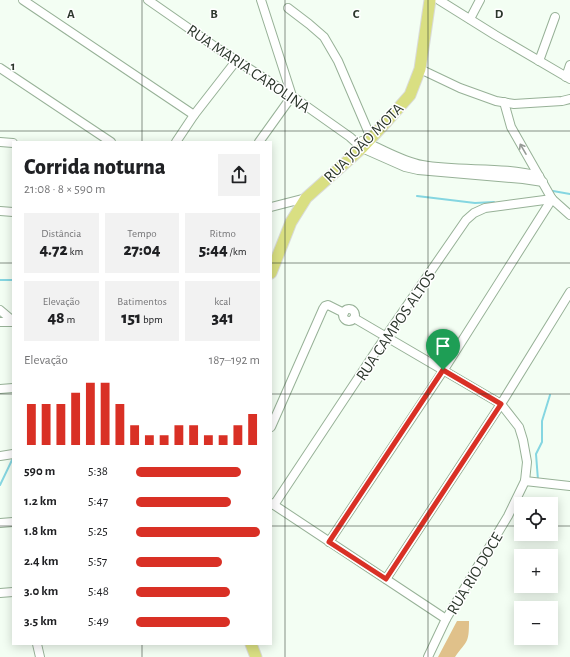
<!DOCTYPE html>
<html lang="pt">
<head>
<meta charset="utf-8">
<style>
	body { margin:0; font-family:"Alegreya Sans",sans-serif; background:#f2f2f2; color:#202124; height:100vh; display:flex; flex-direction:column; font-size:15px; white-space:nowrap }
	* { box-sizing:border-box; margin:0 }
	p { font-size:13px; color:#757577 }
	.icon { flex:none; width:22px; height:22px; fill:none; stroke:currentColor; stroke-width:2; stroke-linecap:round; stroke-linejoin:round }
	.map { position:relative; flex:1; overflow:hidden }
	.sheet { position:absolute; left:12px; top:141px; width:260px; height:504px; display:flex; flex-direction:column; background:#fff; border-radius:0px; box-shadow:0 2px 10px #0003 }
	.sheet>* { flex:none }
	.tools { position:absolute; left:514px; top:497px; display:grid; gap:8px }
	.tools a { display:grid; place-items:center; width:44px; height:44px; border-radius:0px; background:#fff; box-shadow:0 2px 10px #0003; font-size:20px }
	.pin { position:absolute; display:grid; place-items:center; width:34px; height:34px; color:#fff; margin:-41px -17px; border-radius:50% 50% 50% 0; rotate:-45deg; box-shadow:0 0 4px #0007 }
	.pin .icon { rotate:45deg }
	.round { display:grid; place-items:center; flex:none; width:42px; height:42px; border-radius:0px; background:#f2f2f2 }
	.head { display:flex; align-items:center; justify-content:space-between; height:68px; padding:0 12px }
	h1 { font-size:22px; font-weight:800; line-height:30px }
	.stats { display:grid; grid-template-columns:repeat(3,1fr); gap:6px; height:68px; padding:4px 12px }
	.stats div { display:grid; align-content:center; border-radius:0px; background:#f2f2f2; text-align:center }
	.stats b { font-size:17px; font-weight:800 }
	.stats small { font-size:11px; font-weight:400 }
	.stats p { font-size:11px }
	.chart { height:112px; padding:8px 12px }
	.chart p { display:flex; justify-content:space-between }
	.chart svg { width:100%; height:72px; margin-top:4px; stroke:#d93025; stroke-width:6 }
	ul { padding:0 12px; list-style:none; font-size:13px }
	li { display:grid; grid-template-columns:64px 48px 1fr; align-items:center; height:30px }
	li i { height:10px; border-radius:5px; background:#d93025 }
	.map>svg:first-child { display:block }
</style>
</head>
<body>
<div class="map">
<svg width="570" height="657" viewBox="0 0 570 657">
	<rect width="100%" height="100%" fill="#f3fef3"/>
	<path fill="#e0c18a" d="M457 621H469C469 644 467 640 455 657H438Z"/>
	<g fill="none" stroke-linecap="round" stroke-linejoin="round">
		<g stroke="#85d6e1" stroke-width="2">
			<polyline points="553,191 570,194"/>
			<polyline points="417,196 475,203 494,202"/>
			<polyline points="0,280 13,280"/>
			<polyline points="13,328 13,331"/>
			<polyline points="538,480 536,454 542,442 542,421 550,395"/>
			<polyline points="0,485 13,458"/>
		</g>
		<g stroke="#97b197" stroke-width="10">
			<g id="minor">
				<polyline points="23,0 194,115"/>
				<polyline points="148,0 217,48 292,96 350,137 362,148 405,167 418,170 523,179 543,182"/>
				<polyline points="439,0 495,35 570,79"/>
				<polyline points="288,8 309,24 324,37 338,61 371,138"/>
				<polyline points="470,19 480,0"/>
				<polyline points="539,61 555,17"/>
				<polyline points="0,68 111,142"/>
				<polyline points="420,69 460,88 496,101 514,104 562,101 570,99"/>
				<polyline points="566,77 570,65"/>
				<polyline points="504,102 511,127 552,199 570,215"/>
				<path d="M362 141C383 149 401 161 422 165 461 172 502 166 539 176"/>
				<polyline points="0,142 13,143"/>
				<polyline points="176,142 194,115 236,61"/>
				<polyline points="259,142 292,96 261,0"/>
				<polyline points="271,207 306,198"/>
				<polyline points="0,211 13,212"/>
				<circle cx="349" cy="315" r="6"/>
				<polyline points="0,310 13,321"/>
				<polyline points="354,318 501,404 519,427 523,440 527,462 525,481 508,516 446,619 428,657"/>
				<polyline points="0,322 13,322"/>
				<polyline points="0,389 13,388"/>
				<polyline points="271,427 323,309 325,306 328,305 344,313"/>
				<polyline points="0,456 13,454"/>
				<polyline points="525,481 570,486"/>
				<polyline points="271,503 446,619"/>
				<polyline points="274,505 386,336 466,220 474,213 485,208 552,199"/>
				<polyline points="0,523 13,522"/>
				<polyline points="329,542 443,371 552,199"/>
				<polyline points="386,579 501,404 570,292"/>
				<polyline points="0,593 13,592"/>
				<polyline points="37,644 40,657"/>
			</g>
		</g>
		<g stroke="#d9dbd9" stroke-width="13">
			<g id="major">
				<polyline points="271,273 291,222 306,198 362,148 387,121 410,95 420,69 430,0"/>
				<polyline points="251,644 256,657"/>
			</g>
		</g>
		<use href="#minor" stroke="#fff" stroke-width="8"/>
		<use href="#major" stroke="#d9df82" stroke-width="11"/>
	</g>
	<defs><path id="oneway-shaft" d="M-6 0H5M1.5-3L5.5 0L1.5 3" fill="none" stroke-width="1.6" stroke-linecap="round" stroke-linejoin="round"/></defs>
	<use stroke="#969b96" href="#oneway-shaft" transform="translate(523 149) rotate(-120)"/>
	<g fill="none" stroke-linecap="round" stroke-linejoin="round">
		<g stroke="#fff" stroke-width="8">
			<polygon id="route" points="443,370 501,404 386,579 329,542"/>
		</g>
		<use href="#route" stroke="#d93025" stroke-width="5"/>
	</g>
	<path fill="none" stroke="#2c372c" stroke-width="1" stroke-opacity="0.55" d="M142 0V142M285 0V657M428 0V657M0 131H570M0 263H13M271 263H570M0 394H13M271 394H570M0 526H13M271 526H521M551 526H570M142 644V657"/>
	<g text-anchor="middle" stroke-width="3" stroke-linejoin="round" paint-order="stroke">
		<g font-size="16" fill="#2c372c" stroke="#fff">
			<text transform="translate(249 68) rotate(34)" y="6">RUA MARIA CAROLINA</text>
			<text transform="translate(363 142) rotate(-45)" y="6">RUA JOÃO MOTA</text>
			<text transform="translate(395 325) rotate(-56)" y="6">RUA CAMPOS ALTOS</text>
			<text transform="translate(474 573) rotate(-59)" y="6">RUA RIO DOCE</text>
		</g>
	</g>
	<g font-size="13" text-anchor="middle" font-weight="bold" fill="#2c372c" stroke="#fff" stroke-width="3" stroke-linejoin="round" paint-order="stroke">
		<text x="71" y="18">A</text>
		<text x="214" y="18">B</text>
		<text x="356" y="18">C</text>
		<text x="499" y="18">D</text>
		<text x="13" y="70">1</text>
	</g>
</svg>
<div class="tools">
<a><svg class="icon" aria-label="locate" viewBox="0 0 24 24"><circle cx="12" cy="12" r="6"/><path d="M12 2v4M12 18v4M2 12h4M18 12h4"/></svg></a>
<a>+</a>
<a>−</a>
</div>
<div class="pin" style="left:443px;top:370px;background:#1e9e55"><svg class="icon" aria-label="arrive" viewBox="0 0 24 24"><path d="M6 21V4h12l-3 4 3 4H6"/></svg></div>
<section class="sheet">
<div class="head"><div><h1>Corrida noturna</h1><p>21:08 · 8 × 590 m</p></div><a class="round"><svg class="icon" aria-label="share" viewBox="0 0 24 24"><path d="M12 15V3M7 8l5-5 5 5M5 13v7h14v-7"/></svg></a></div>
<div class="stats">
<div><p>Distância</p><b>4.72<small> km</small></b></div>
<div><p>Tempo</p><b>27:04</b></div>
<div><p>Ritmo</p><b>5:44<small> /km</small></b></div>
</div>
<div class="stats">
<div><p>Elevação</p><b>48<small> m</small></b></div>
<div><p>Batimentos</p><b>151<small> bpm</small></b></div>
<div><p>kcal</p><b>341</b></div>
</div>
<div class="chart"><p><span>Elevação</span>187–192 m</p>
<svg viewBox="0 0 160 44" preserveAspectRatio="none"><path d="M5 44V19M15 44V19M25 44V19M35 44V12M45 44V6M55 44V6M65 44V19M75 44V32M85 44V38M95 44V38M105 44V32M115 44V32M125 44V38M135 44V38M145 44V32M155 44V25"/></svg>
</div>
<ul>
<li><b>590 m</b>5:38<i style="width:85%"></i></li>
<li><b>1.2 km</b>5:47<i style="width:77%"></i></li>
<li><b>1.8 km</b>5:25<i style="width:100%"></i></li>
<li><b>2.4 km</b>5:57<i style="width:69%"></i></li>
<li><b>3.0 km</b>5:48<i style="width:76%"></i></li>
<li><b>3.5 km</b>5:49<i style="width:76%"></i></li>
</ul>
</section>
</div>
</body>
</html>
